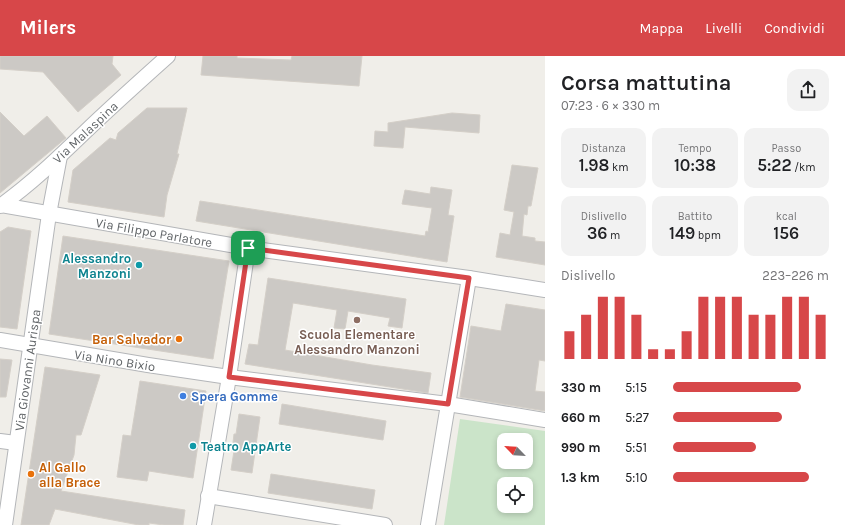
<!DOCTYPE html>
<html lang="it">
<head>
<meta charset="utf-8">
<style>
	body { margin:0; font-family:Karla,sans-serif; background:#f2f2f2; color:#202124; height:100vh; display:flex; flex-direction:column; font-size:15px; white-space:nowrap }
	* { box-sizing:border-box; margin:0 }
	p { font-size:13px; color:#757577 }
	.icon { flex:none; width:22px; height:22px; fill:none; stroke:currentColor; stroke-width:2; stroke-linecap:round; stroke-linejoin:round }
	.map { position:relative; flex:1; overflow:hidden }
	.details { display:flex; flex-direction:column; background:#fff; width:300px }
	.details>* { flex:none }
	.needle { width:26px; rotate:295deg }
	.controls { position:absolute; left:497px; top:377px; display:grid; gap:8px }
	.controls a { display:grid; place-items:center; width:36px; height:36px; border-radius:8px; background:#fff; box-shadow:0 2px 6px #0003; font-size:20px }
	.pin { position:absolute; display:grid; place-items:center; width:34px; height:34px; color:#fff; margin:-17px; border-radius:8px; box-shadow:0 2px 6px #0006 }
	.round { display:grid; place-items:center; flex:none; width:42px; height:42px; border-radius:12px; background:#f2f2f2 }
	.summary { display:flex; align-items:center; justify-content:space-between; height:68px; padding:0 16px }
	h1 { font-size:22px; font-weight:600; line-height:30px }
	.figures { display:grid; grid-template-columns:repeat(3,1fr); gap:6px; height:68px; padding:4px 16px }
	.figures div { display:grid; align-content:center; border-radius:10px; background:#f2f2f2; text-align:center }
	.figures b { font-size:17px; font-weight:600 }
	.figures small { font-size:11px; font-weight:400 }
	.figures p { font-size:11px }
	.chart { height:112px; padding:8px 16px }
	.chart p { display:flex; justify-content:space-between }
	.chart svg { width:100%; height:72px; margin-top:4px; stroke:#d74749; stroke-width:6 }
	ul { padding:0 16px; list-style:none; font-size:13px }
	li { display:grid; grid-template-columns:64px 48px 1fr; align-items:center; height:30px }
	li i { height:10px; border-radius:5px; background:#d74749 }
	header { display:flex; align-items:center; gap:24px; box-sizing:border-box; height:56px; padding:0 20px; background:#d74749; color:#fff }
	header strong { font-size:19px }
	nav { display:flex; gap:22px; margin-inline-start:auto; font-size:14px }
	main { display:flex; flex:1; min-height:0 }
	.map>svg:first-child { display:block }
</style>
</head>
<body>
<header>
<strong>Milers</strong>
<nav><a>Mappa</a><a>Livelli</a><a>Condividi</a></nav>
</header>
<main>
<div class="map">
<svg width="545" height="469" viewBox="0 0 545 469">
	<rect width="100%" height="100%" fill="#f0eee9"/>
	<path fill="#cbe4c9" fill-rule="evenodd" d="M460 363 545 375V469H444ZM504 384H526V406H504ZM504 428H526V450H504Z"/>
	<g fill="#ccc9c5" stroke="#d4cfc8">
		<polygon points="0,0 113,0 112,8 121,19 78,56 43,16 0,13"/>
		<polygon points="203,0 237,0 237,2 291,4 292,0 362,0 359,30 201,19"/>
		<polygon points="147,52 187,52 177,98 179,98 167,139 164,161 68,146 73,114 110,82 116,84 118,77"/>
		<polygon points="0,56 24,80 47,60 66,82 0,137"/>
		<polygon points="452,57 480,59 479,77 405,71 403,92 374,90 375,75 388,76 388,67"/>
		<polygon points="512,109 538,112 531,150 528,150 527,159 524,158 522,180 535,182 535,185 545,186 545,209 496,201 500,177 510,179 514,156 504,154"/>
		<polygon points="431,131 452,134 448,159 454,160 447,206 196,165 200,145 425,180 426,175 428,176 432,152 402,148 405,134 430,138"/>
		<polygon points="8,171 31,175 17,273 0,271 0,176"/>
		<polygon points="63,180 229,205 213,303 49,278"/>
		<polygon points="268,222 406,243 402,272 388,270 390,262 348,255 345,273 334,272 337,254 293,247 285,294 372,309 431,317 428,337 245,308 249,288 258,289"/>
		<polygon points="506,248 545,254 545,305 539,304 535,335 545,336 545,355 460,341 471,270 501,275"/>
		<polygon points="0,303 12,304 6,341 0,341"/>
		<polygon points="45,311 100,319 81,379 76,379 74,399 61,435 185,454 183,469 164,469 149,467 149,469 139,469 55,453 49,469 21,469"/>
		<polygon points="140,325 206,335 193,422 149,415 147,425 117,421 123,379 131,380"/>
		<polygon points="282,348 386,365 383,384 279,368"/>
		<polygon points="239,358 260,361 252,417 231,414 234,395 232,395 234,378 236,378"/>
		<polygon points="271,418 375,434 372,453 268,437"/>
	</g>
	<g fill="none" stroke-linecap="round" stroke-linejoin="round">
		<g stroke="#b4b6b9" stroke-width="16">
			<g id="street">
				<polyline points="1,149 248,192 469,222 545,234"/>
				<path d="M0 150C31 128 58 102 85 76 112 50 140 25 168 0"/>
				<polyline points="0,284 148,309 229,321 448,348 545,364"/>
				<polyline points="0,385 16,387"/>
				<polyline points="208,440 385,469"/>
				<polyline points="5,469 49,158 60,100"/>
				<polyline points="204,469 229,321 248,192"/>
				<polyline points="428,469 469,222"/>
			</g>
		</g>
		<use href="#street" stroke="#fff" stroke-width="14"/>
	</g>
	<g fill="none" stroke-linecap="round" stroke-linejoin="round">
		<g stroke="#fff" stroke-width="8">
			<polygon id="route" points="248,192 469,222 448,348 229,321"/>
		</g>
		<use href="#route" stroke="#d74749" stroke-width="5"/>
	</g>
	<g fill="#0f9aa8" stroke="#fff" stroke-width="1.5">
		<circle cx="139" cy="209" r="4"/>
		<circle cx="193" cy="390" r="4"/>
	</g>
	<circle fill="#8d6e63" stroke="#fff" stroke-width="1.5" cx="357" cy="264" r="4"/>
	<g fill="#e8710a" stroke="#fff" stroke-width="1.5">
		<circle cx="179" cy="283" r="4"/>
		<circle cx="31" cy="418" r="4"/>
	</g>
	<circle fill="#3f7fe0" stroke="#fff" stroke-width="1.5" cx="183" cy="340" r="4"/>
	<g text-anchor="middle" stroke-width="3" stroke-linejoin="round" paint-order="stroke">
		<g font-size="13" fill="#606467" stroke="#fff">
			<text transform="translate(85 76) rotate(-43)" y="5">Via Malaspina</text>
			<text transform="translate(154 176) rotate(10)" y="5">Via Filippo Parlatore</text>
			<text transform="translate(115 304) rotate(9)" y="5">Via Nino Bixio</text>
			<text transform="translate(27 314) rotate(-82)" y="5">Via Giovanni Aurispa</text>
		</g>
		<g font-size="13" font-weight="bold" fill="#0d838f" stroke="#fff" text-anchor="end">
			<text x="131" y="207">Alessandro<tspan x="131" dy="15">Manzoni</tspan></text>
			<text x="201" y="395" text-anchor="start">Teatro AppArte</text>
		</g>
		<g font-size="13" font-weight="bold" fill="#785e54" stroke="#fff">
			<text x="357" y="283">Scuola Elementare<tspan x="357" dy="15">Alessandro Manzoni</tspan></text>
		</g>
		<g font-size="13" font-weight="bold" fill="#c56008" stroke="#fff" text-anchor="end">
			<text x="171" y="288">Bar Salvador</text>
			<text x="39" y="416" text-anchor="start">Al Gallo<tspan x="39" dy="15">alla Brace</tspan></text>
		</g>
		<g font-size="13" font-weight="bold" fill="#366cbe" stroke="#fff" text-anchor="start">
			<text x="191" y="345">Spera Gomme</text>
		</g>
	</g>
</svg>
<div class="controls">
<a><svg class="needle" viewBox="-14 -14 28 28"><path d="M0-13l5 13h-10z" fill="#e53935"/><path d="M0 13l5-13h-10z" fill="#757577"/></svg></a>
<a><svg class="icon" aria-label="locate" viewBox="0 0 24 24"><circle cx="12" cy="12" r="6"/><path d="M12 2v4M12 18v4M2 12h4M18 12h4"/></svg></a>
</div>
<div class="pin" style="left:248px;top:192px;background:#1e9e55"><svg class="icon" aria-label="arrive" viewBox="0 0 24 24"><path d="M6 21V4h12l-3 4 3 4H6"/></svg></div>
</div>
<section class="details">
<div class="summary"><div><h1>Corsa mattutina</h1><p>07:23 · 6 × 330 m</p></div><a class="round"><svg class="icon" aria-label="share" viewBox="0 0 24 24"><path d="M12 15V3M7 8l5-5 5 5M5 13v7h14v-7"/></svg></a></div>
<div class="figures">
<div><p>Distanza</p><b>1.98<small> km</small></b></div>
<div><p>Tempo</p><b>10:38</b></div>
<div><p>Passo</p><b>5:22<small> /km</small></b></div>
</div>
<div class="figures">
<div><p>Dislivello</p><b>36<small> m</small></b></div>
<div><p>Battito</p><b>149<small> bpm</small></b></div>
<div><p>kcal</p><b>156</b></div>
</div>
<div class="chart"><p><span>Dislivello</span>223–226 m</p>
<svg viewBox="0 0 160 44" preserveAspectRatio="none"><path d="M5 44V27M15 44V17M25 44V6M35 44V6M45 44V17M55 44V38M65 44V38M75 44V27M85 44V6M95 44V6M105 44V6M115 44V17M125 44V17M135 44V6M145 44V6M155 44V17"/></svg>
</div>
<ul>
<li><b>330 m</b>5:15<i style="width:82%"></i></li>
<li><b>660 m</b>5:27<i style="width:70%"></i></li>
<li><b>990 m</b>5:51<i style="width:53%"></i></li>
<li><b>1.3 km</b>5:10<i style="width:87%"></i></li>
</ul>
</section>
</main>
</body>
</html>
